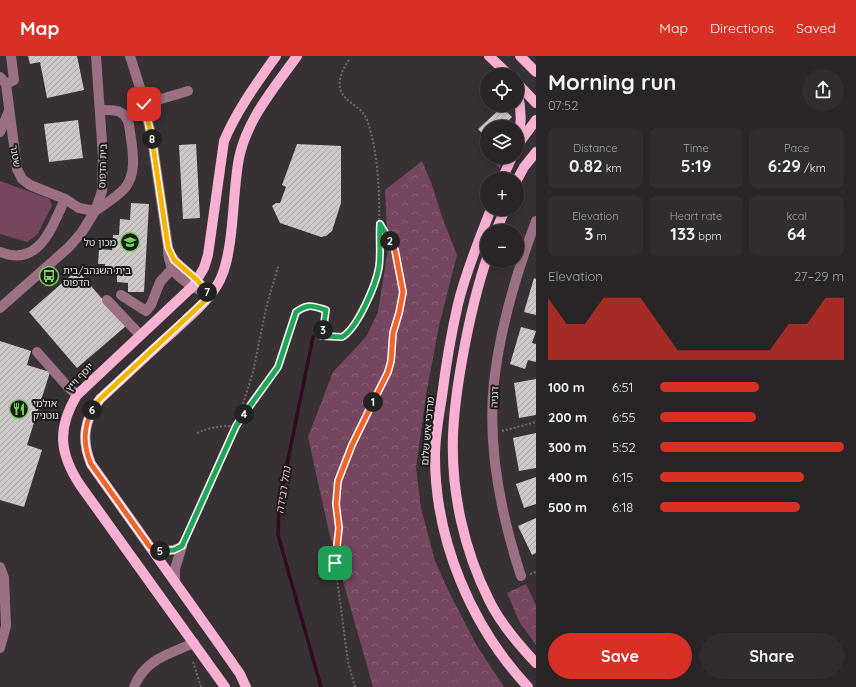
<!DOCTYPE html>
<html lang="en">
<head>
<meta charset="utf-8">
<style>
	body { margin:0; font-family:Quicksand,"Noto Sans Hebrew",sans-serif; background:#312d2f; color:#f1f3f6; height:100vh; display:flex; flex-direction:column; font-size:15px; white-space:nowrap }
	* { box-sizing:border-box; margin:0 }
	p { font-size:13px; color:#a5a5a7 }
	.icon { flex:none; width:22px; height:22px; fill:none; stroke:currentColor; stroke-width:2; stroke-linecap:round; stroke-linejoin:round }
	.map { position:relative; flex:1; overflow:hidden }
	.details { display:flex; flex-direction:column; background:#292527; width:320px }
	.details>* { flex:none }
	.fabs { position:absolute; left:480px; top:12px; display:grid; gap:8px }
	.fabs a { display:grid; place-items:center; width:44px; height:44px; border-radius:50%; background:#292527; box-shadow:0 2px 6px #0003,0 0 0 1px #454244; font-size:20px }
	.pin { position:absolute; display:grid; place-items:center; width:34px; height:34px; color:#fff; margin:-17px; border-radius:8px; box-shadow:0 2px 6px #0006 }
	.km { position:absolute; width:20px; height:20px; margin:-10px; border-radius:50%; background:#222; color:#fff; font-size:11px; line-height:20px; text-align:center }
	.round { display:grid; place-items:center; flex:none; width:42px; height:42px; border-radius:21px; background:#312d2f }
	.summary { display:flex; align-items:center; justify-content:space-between; height:68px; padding:0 12px }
	h1 { font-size:22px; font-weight:800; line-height:30px }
	.figures { display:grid; grid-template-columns:repeat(3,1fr); gap:6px; height:68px; padding:4px 12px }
	.figures div { display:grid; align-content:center; border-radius:8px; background:#312d2f; text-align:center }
	.figures b { font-size:17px; font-weight:800 }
	.figures small { font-size:11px; font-weight:400 }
	.figures p { font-size:11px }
	.chart { height:112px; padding:8px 12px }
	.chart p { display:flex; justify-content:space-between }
	.chart svg { width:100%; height:72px; margin-top:4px; fill:#d93025; opacity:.7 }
	.primary-button { display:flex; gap:8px; margin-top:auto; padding:8px 12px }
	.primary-button a { flex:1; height:46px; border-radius:24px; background:#d93025; color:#fff; font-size:16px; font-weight:800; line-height:46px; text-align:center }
	.primary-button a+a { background:#312d2f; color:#f1f3f6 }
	ul { padding:0 12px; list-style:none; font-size:13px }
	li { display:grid; grid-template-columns:64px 48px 1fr; align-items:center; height:30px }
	li i { height:10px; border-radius:5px; background:#d93025 }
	header { display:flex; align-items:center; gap:24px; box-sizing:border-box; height:56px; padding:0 20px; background:#d93025; color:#fff }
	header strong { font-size:19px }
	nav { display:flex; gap:22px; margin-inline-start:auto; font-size:14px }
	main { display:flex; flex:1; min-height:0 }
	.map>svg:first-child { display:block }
</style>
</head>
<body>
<header>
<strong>Map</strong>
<nav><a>Map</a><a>Directions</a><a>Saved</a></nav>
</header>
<main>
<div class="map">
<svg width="536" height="631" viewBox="0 0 536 631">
	<defs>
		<pattern id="forest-crowns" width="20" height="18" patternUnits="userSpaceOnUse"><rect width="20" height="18" fill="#76465e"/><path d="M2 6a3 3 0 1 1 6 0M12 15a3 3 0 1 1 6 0" fill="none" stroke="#896075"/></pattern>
		<pattern id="building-hatch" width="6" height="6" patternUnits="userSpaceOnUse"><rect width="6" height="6" fill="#cec7ca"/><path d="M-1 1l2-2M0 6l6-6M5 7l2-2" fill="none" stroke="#aca6a8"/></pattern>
	</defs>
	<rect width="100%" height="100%" fill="#373134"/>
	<polygon fill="#76465e" points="0,125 50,143 52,150 37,179 27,186 0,178"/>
	<g fill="url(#forest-crowns)">
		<polygon points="491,101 502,101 500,113"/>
		<polygon points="422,105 432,129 442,161 457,199 439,270 426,339 416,412 421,452 435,505 449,536 477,590 504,631 373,631 329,476 308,381 333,316 366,281 378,256 388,193 385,134"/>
		<polygon points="526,528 536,549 536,589 520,567 507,537"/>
	</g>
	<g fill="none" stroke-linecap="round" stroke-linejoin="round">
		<polyline stroke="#340821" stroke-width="3.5" points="313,281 279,448 278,479 321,631"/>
	</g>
	<g fill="url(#building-hatch)">
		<polygon points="28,0 77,0 84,34 47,42 40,6 30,8"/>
		<polygon points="502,51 512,61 502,71 487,71 487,83 478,73"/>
		<polygon points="78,64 83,102 49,106 44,68"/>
		<polygon points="196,88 200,162 183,163 179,89"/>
		<polygon points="297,88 341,90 341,147 332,175 326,180 321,181 280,167 272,150 276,147 280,147 286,131 282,129"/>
		<polygon points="131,147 149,148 144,236 128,236 128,227 117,226 117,219 104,218 105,208 98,208 99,193 112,194 113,179 119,179 120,163 130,164"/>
		<polygon points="77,214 126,270 77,312 29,256"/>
		<polygon points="534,222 536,223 536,259 524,256"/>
		<polygon points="521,271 536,275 532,287 536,288 536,306 528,304 525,313 510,308"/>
		<polygon points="0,285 31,295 27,309 50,316 27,389 42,394 24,451 0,444"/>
		<polygon points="536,323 536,359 519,362 514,327"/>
		<polygon points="536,377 536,412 519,415 513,382"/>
		<polygon points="536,421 536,448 524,452 516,428"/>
		<polygon points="536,462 536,497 532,499 518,470"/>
	</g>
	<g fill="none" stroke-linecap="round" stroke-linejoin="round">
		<g stroke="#6e696c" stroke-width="2" stroke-dasharray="2 2" stroke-linecap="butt">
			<polyline points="237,367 253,316 267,248 278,211"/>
			<polyline points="502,375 536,366"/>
			<path d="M197 377C210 371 221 370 236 370L278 311 296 256C308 247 313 250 326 254L322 280 342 281C358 272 375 231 378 212 380 201 379 190 379 179 380 144 379 97 367 64 362 50 345 47 341 35 337 23 343 13 349 4"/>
			<polyline points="186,482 235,371"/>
			<polyline points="530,518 536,516"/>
			<polyline points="193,606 201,631"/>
			<path d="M355 631 348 606 336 515C335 501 339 487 339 473 339 460 335 449 337 436 341 398 371 351 388 316L391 305 393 277 399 257 403 236 395 193 380 168"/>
		</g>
		<g stroke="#9b6f84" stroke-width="10">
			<path d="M130 0 141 35 152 83 168 191C167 220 187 227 210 240"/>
			<polyline points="0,21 6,28 17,113 22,123 30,129 65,143 79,152 95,155"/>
			<polyline points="6,28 14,24 11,0"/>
			<polyline points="144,48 188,35"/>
			<polyline points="0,76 9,55"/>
			<path d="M95 155C105 148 117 141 125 132 139 115 131 87 129 68 124 53 115 54 101 54"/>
			<path d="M169 195C175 210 192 217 201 229"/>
			<path d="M0 196C39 212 52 171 65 143"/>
			<polyline points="121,239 146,255 151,249 160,226 172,213"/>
			<polyline points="107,244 140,279"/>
			<polyline points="0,252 69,191 82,176 95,155 99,144 102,135 103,101 96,0"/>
			<polyline points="37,296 68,331 77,339"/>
			<path d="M150 491C161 495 172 497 182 490"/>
			<polyline points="0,511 4,522 6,570 0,592"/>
			<path d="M521 520C501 459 487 392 494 326 500 273 517 215 536 165"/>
			<polyline points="175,526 175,513 182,490"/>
			<path d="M134 631C145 603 169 598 194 587"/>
		</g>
		<g stroke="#f8b1d2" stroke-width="10">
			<polyline points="489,0 509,19"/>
			<polyline points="520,0 536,16"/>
			<polyline points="517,27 536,47"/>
			<path d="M517 35C522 53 522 71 517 89"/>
			<polyline points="519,87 536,64"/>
			<polyline points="502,123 512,101"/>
			<polyline points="517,124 524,111 536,96"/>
			<path d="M491 153C479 184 466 215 458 248 451 278 446 309 442 340 439 360 435 380 435 400 435 484 471 570 528 631"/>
			<polyline points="496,175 505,153"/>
			<path d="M487 202C476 234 469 266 463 299 458 326 454 353 453 380 451 436 464 494 489 544 500 567 519 589 536 607"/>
			<path d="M225 631 80 429C59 397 57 372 77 339L193 230 204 212 208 199 224 85C237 54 257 27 276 0"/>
			<path d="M246 631 240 618 219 588 91 408C81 383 84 364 100 343 125 320 149 297 174 275 190 260 210 244 220 224 226 212 228 199 230 186 234 158 234 129 239 102 247 63 275 31 297 0"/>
		</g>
	</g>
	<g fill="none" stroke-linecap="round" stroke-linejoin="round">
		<g stroke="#fff" stroke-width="8">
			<polyline id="split-1" points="335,507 339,472 336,448 338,425 352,389 373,346"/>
		</g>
		<g stroke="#fff" stroke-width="8">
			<polyline id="split-2" points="373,346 388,316 391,305 393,277 399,257 403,236 395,194 390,185"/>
		</g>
		<g stroke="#fff" stroke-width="8">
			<path id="split-3" d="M323 274 322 280 342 281C357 273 376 229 379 211 381 197 379 183 380 168L390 185"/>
		</g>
		<g stroke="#fff" stroke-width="8">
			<path id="split-4" d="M244 358 278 311 296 256C308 247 313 250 326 254L323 274"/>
		</g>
		<g stroke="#fff" stroke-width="8">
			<polyline id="split-5" points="160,495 174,494 182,490 236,370 244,358"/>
		</g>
		<g stroke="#fff" stroke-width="8">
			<path id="split-6" d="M92 354C83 373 83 389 91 408L150 491 160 495"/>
		</g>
		<g stroke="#fff" stroke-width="8">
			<polyline id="split-7" points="92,354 100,343 210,240 207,236"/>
		</g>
		<g stroke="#fff" stroke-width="8">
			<polyline id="split-8" points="152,83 168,191 174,204 197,224 207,236"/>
		</g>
		<g stroke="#fff" stroke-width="8">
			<polyline id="split-9" points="144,48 152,83"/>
		</g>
		<use href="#split-1" stroke="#f0652b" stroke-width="5"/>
		<use href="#split-2" stroke="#f0652b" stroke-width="5"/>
		<use href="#split-3" stroke="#22a559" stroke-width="5"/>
		<use href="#split-4" stroke="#22a559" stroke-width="5"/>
		<use href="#split-5" stroke="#22a559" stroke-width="5"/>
		<use href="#split-6" stroke="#f0652b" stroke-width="5"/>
		<use href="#split-7" stroke="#f5b400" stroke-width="5"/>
		<use href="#split-8" stroke="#f5b400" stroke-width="5"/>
		<use href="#split-9" stroke="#f5b400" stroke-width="5"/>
	</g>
	<defs>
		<g id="university-ring" transform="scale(1)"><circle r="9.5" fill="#1c1a1b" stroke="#74d25b" stroke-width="1.5"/><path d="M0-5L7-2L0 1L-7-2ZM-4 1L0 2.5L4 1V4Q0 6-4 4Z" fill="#74d25b"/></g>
		<g id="bus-ring" transform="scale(1)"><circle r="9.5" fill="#1c1a1b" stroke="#74d25b" stroke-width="1.5"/><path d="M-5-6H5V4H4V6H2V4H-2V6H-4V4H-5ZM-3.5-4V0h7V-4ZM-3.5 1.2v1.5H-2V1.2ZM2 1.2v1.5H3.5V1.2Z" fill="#74d25b"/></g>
		<g id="restaurant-ring" transform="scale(1)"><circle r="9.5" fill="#1c1a1b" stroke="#74d25b" stroke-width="1.5"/><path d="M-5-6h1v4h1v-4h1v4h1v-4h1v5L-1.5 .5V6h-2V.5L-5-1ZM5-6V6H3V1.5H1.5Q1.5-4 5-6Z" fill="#74d25b"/></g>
	</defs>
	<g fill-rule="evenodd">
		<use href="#university-ring" x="130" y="186"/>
		<use href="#bus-ring" x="49" y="220"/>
		<use href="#restaurant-ring" x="19" y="353"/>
	</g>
	<g text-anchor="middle" stroke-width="4" stroke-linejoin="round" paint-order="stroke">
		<g font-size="10" fill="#e2dee0" stroke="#1c1a1b">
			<text transform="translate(16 100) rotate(81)" y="4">שטנר</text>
			<text transform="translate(102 110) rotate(-88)" y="4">בית הדפוס</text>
			<text transform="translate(79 321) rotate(-47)" y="4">יוסף וייץ</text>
			<text transform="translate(494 341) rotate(-88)" y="4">דגניה</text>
			<text transform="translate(427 375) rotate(-85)" y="4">מרדכי איש שלום</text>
		</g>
		<g font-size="10" fill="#e2dee0" stroke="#1c1a1b" text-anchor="start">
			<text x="116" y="190" text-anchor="end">מכון טל</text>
			<text x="63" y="218">בית השנהב/בית<tspan x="63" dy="12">הדפוס</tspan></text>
			<text x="33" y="351">אולמי<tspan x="33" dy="12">גוטניק</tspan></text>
		</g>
		<g font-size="11" font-style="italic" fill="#f6b5d3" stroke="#1c1a1b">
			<text transform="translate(283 434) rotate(-81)" y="4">נחל רבידה</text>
		</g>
	</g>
</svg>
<div class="fabs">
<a><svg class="icon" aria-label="locate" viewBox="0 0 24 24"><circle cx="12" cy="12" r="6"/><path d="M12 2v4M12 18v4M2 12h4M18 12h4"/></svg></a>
<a><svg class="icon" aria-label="layers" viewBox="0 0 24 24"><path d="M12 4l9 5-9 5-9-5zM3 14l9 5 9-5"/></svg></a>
<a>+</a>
<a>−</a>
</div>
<div class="pin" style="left:335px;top:507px;background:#1e9e55"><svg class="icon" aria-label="arrive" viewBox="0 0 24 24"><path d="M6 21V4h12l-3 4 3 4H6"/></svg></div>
<div class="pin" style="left:144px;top:48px;background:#d93025"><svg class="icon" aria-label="check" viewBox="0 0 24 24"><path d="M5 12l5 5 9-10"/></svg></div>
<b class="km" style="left:373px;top:346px">1</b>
<b class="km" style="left:390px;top:185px">2</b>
<b class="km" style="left:323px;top:274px">3</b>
<b class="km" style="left:244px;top:358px">4</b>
<b class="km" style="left:160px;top:495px">5</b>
<b class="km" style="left:92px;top:354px">6</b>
<b class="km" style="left:207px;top:236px">7</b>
<b class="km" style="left:152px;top:83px">8</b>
</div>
<section class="details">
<div class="summary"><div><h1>Morning run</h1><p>07:52</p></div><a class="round"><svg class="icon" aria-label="share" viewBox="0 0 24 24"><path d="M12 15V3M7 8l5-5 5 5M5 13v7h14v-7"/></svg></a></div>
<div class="figures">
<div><p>Distance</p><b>0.82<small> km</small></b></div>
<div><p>Time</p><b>5:19</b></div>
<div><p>Pace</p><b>6:29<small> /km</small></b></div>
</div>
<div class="figures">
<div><p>Elevation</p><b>3<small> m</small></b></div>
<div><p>Heart rate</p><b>133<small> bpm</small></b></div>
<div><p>kcal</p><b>64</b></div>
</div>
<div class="chart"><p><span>Elevation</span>27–29 m</p>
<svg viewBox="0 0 160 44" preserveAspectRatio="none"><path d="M0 44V6L10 22L20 22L30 6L40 6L50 6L60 22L70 38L80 38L90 38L100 38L110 38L120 38L130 22L140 22L150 6L160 6V44z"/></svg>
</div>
<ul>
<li><b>100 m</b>6:51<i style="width:54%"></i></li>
<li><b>200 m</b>6:55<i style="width:52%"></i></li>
<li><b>300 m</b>5:52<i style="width:100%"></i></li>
<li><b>400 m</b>6:15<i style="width:78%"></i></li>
<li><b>500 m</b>6:18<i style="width:76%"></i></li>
</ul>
<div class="primary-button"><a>Save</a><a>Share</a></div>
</section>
</main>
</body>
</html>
